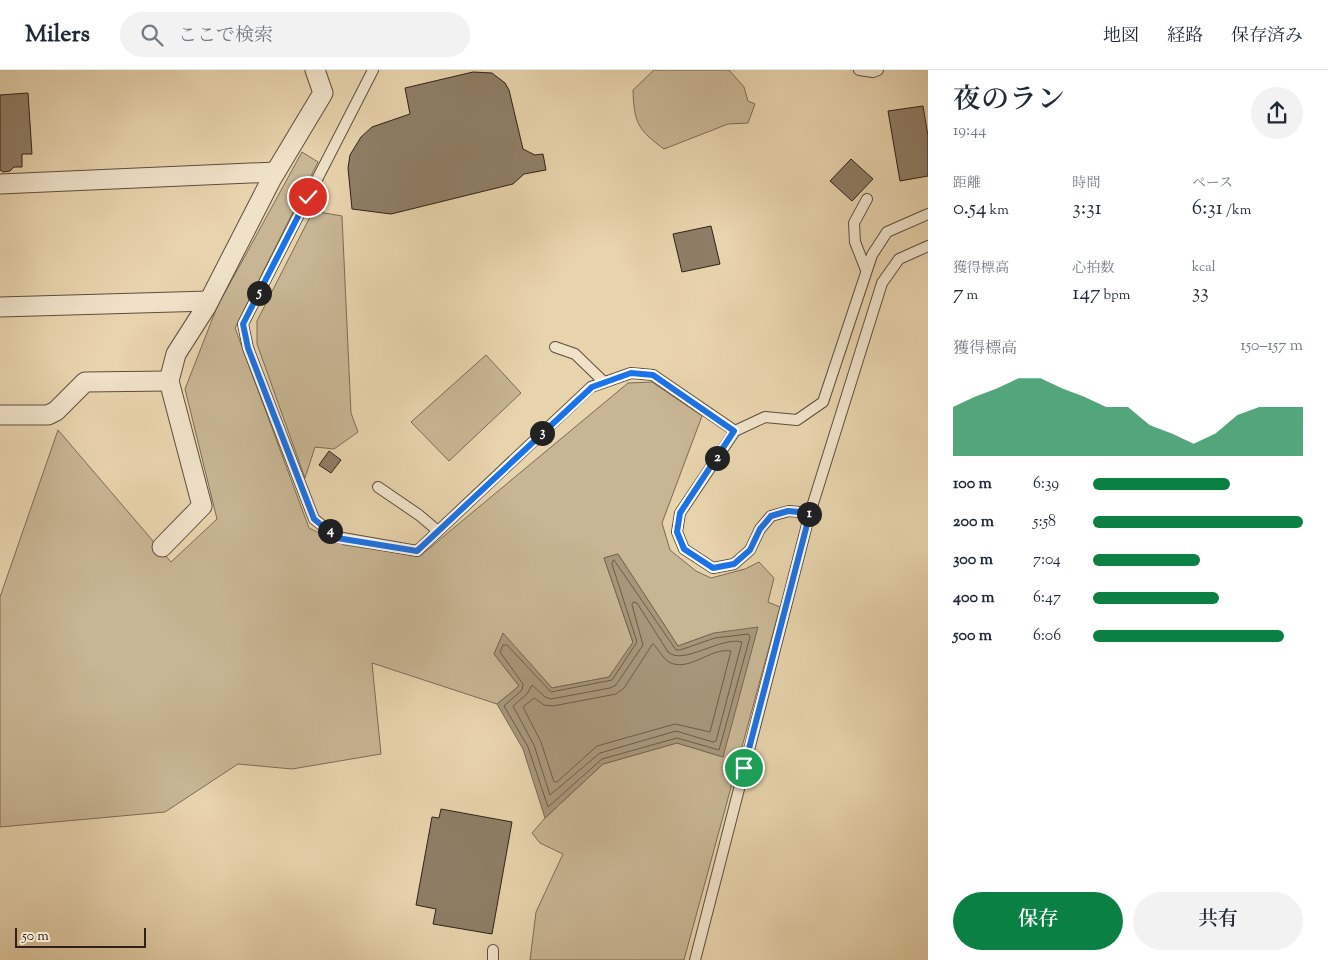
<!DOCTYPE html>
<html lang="ja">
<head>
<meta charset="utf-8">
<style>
	body { margin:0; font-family:"Sorts Mill Goudy","Noto Serif JP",serif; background:#f2f2f3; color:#1f2937; height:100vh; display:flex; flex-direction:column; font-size:19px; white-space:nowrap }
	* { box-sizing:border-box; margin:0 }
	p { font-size:16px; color:#747a83 }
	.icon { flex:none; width:28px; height:28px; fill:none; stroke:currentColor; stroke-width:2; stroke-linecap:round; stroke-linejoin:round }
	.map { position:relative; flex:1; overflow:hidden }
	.sheet { display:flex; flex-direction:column; background:#fff; width:400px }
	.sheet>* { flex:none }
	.scale { position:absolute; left:15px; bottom:12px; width:131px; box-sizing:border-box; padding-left:5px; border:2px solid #2d211a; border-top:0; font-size:14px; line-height:18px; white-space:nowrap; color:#2d211a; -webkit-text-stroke:4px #efe2c9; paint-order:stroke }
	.pin { position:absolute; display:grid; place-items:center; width:42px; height:42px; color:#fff; margin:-21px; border:2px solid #fff; border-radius:50%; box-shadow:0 1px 5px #0007 }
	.km { position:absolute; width:25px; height:25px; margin:-12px; border-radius:50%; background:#222; color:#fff; font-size:14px; line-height:25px; text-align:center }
	.round { display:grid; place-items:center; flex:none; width:52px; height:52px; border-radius:26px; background:#f2f2f3 }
	.head { display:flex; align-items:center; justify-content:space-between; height:85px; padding:0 25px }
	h1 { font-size:28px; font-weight:600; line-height:38px }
	.stats { display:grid; grid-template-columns:repeat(3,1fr); gap:8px; height:85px; padding:5px 25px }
	.stats div { display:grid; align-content:center }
	.stats b { font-size:21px; font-weight:600 }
	.stats small { font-size:14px; font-weight:400 }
	.stats p { font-size:14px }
	.chart { height:140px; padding:10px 25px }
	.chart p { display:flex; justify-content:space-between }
	.chart svg { width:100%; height:90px; margin-top:5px; fill:#0b8043; opacity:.7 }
	.action { display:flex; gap:10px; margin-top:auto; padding:10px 25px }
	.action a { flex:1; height:58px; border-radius:30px; background:#0b8043; color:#fff; font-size:20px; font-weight:600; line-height:58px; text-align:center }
	.action a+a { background:#f2f2f3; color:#1f2937 }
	ul { padding:0 25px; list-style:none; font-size:16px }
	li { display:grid; grid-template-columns:80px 60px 1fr; align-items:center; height:38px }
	li i { height:12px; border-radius:6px; background:#0b8043 }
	header { display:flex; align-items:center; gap:30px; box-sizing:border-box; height:70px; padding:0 25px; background:#fff; border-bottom:1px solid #e0e1e3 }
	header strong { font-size:24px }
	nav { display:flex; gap:28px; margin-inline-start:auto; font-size:18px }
	.search { width:350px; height:45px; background:#f2f2f3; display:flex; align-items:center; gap:12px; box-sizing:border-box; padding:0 18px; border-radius:28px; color:#747a83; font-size:19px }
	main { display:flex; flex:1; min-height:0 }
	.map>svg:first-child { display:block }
</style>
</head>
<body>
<header>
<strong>Milers</strong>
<div class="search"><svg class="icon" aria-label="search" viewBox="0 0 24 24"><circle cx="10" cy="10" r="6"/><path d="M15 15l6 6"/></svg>ここで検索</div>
<nav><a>地図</a><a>経路</a><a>保存済み</a></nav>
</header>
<main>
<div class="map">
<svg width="928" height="890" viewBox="0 0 928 890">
	<rect width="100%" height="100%" fill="#e7d3ac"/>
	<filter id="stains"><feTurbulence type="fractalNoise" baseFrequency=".004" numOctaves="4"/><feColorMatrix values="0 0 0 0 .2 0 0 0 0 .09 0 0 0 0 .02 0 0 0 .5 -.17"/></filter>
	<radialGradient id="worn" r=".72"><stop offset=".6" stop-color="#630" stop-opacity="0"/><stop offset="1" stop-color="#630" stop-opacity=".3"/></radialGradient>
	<g fill="#c7b593" stroke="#7a6b56">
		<path d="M654 0H729L744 17 748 31 755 34 748 53 728 54 664 79C638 60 634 53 633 20Z"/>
		<polygon points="302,82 318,92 235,258 309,458 344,475 420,486 628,313 652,312 702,346 662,453 670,480 696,501 711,508 745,499 759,492 774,508 768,532 780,537 684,890 530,890 536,842 563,784 540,773 532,763 545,748 603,694 677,673 723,687 714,563 678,576 618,484 604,488 633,573 609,607 552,618 503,564 494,584 519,616 497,634 372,593 381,684 292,699 238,694 165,742 0,757 0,527 58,360 171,492 217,449 185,319 217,237"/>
		<polygon points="313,141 342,146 351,343 358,362 334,379 315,377 305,408 257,274 257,251"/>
		<polygon points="486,285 521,323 449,391 411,352"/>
	</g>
	<polygon fill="#a8967a" stroke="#776754" points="618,484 678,576 714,563 758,557 723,687 677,673 603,694 545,748 523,679 497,634 519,616 494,584 503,563 552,618 609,607 633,572 604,488"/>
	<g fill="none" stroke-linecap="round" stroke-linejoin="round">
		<g stroke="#6a5c4a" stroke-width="1">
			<polygon points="614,490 676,580 680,580 715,568 748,564 750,567 719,680 677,668 602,689 548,737 528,677 504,636 522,620 523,614 500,582 503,575 507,575 551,622 612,610 637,572 612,494"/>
			<path d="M634 532 637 533 668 582C683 596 721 566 742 572L716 671 713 672 676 661 600 683 550 725 534 675 513 636 527 624 532 615 545 627 551 629 610 618 616 615 643 575 632 535Z"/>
			<path d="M653 574C659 579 662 588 669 592 688 603 711 577 731 581L710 662 675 654 597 676 557 712H554L541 672 523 637 534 628 544 635 553 636 616 624 624 618Z"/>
		</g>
	</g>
	<g fill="#8e7e66" stroke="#2d211a">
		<polygon points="473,2 492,3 505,13 509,20 523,79 535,85 543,84 546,100 524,104 513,114 391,144 352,139 348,98 350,85 361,67 372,57 410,44 405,18"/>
		<polygon points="28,23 32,84 22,84 22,97 14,97 10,101 3,102 0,100 0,25"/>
		<polygon points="923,36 928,66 928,106 900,111 888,41"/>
		<polygon points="851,89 873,109 852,131 830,111"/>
		<polygon points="711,156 720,194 682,202 673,164"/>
		<polygon points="329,381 341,390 331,403 319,395"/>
		<polygon points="441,739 512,752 492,864 433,854 436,839 416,835 432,747 439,748"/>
	</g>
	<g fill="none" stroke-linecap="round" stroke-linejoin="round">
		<g stroke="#5c4e3e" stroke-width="12">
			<g id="service">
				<polyline points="373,0 243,254 248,278 314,449 337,467 417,481 591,317 631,303 653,305 735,361 680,443 677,462 684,479 713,498 734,494 750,480 760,459 771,446 789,441 810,443 695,890"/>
				<polyline points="859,0 873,2 878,0"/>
				<polyline points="866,200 855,172 854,153 867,129"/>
				<polyline points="555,277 575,284 604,312"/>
				<polyline points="735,361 765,347 797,350 823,332 872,185 887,162 928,144"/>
				<polyline points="378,417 419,445 438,461"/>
				<polyline points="810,443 882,213 899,189 928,176"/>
				<polyline points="493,880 493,890"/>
			</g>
		</g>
		<g stroke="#5c4e3e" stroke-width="21">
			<g id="minor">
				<polyline points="0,114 275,102"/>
				<polyline points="0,237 209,231"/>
				<polyline points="0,345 48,345 56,341 85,312 169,311"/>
				<polyline points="162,477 202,436 169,311 176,284 206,237 272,108 323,23 315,0"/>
			</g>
		</g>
		<use href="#service" stroke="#efe2c9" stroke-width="10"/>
		<use href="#minor" stroke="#efe2c9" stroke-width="19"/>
	</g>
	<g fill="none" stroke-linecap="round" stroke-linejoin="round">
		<g stroke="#fff" stroke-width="10">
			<polyline id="route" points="308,127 243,254 248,278 314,449 337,468 417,481 592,317 631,303 653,305 734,361 680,443 677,462 684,479 713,498 734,494 750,480 760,459 771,446 788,441 810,443 744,698"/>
		</g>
		<use href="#route" stroke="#1a73e8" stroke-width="6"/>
	</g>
	<rect width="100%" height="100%" filter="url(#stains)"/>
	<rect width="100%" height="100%" fill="url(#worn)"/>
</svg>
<div class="scale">50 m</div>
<div class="pin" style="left:744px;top:698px;background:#1e9e55"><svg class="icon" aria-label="arrive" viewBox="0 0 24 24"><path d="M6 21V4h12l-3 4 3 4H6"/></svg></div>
<div class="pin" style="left:308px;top:127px;background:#d93025"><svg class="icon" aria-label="check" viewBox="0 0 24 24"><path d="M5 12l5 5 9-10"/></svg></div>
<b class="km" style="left:809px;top:444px">1</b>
<b class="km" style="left:717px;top:388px">2</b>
<b class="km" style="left:542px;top:363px">3</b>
<b class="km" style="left:330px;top:461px">4</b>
<b class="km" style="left:259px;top:223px">5</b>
</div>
<section class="sheet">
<div class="head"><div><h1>夜のラン</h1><p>19:44</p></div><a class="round"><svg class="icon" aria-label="share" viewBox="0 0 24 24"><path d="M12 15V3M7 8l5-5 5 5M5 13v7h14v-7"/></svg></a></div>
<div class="stats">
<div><p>距離</p><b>0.54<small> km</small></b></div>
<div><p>時間</p><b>3:31</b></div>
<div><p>ペース</p><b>6:31<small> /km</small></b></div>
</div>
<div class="stats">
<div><p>獲得標高</p><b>7<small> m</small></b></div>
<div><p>心拍数</p><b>147<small> bpm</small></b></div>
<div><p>kcal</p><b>33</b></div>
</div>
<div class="chart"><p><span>獲得標高</span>150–157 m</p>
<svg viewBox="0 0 160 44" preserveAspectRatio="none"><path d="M0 44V20L10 15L20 11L30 6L40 6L50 11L60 15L70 20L80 20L90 29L100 33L110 38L120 33L130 24L140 20L150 20L160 20V44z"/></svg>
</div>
<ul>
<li><b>100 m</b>6:39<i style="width:65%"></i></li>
<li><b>200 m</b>5:58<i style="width:100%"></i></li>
<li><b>300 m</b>7:04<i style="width:51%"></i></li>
<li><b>400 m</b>6:47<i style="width:60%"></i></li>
<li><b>500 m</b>6:06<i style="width:91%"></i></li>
</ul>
<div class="action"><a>保存</a><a>共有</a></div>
</section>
</main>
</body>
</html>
